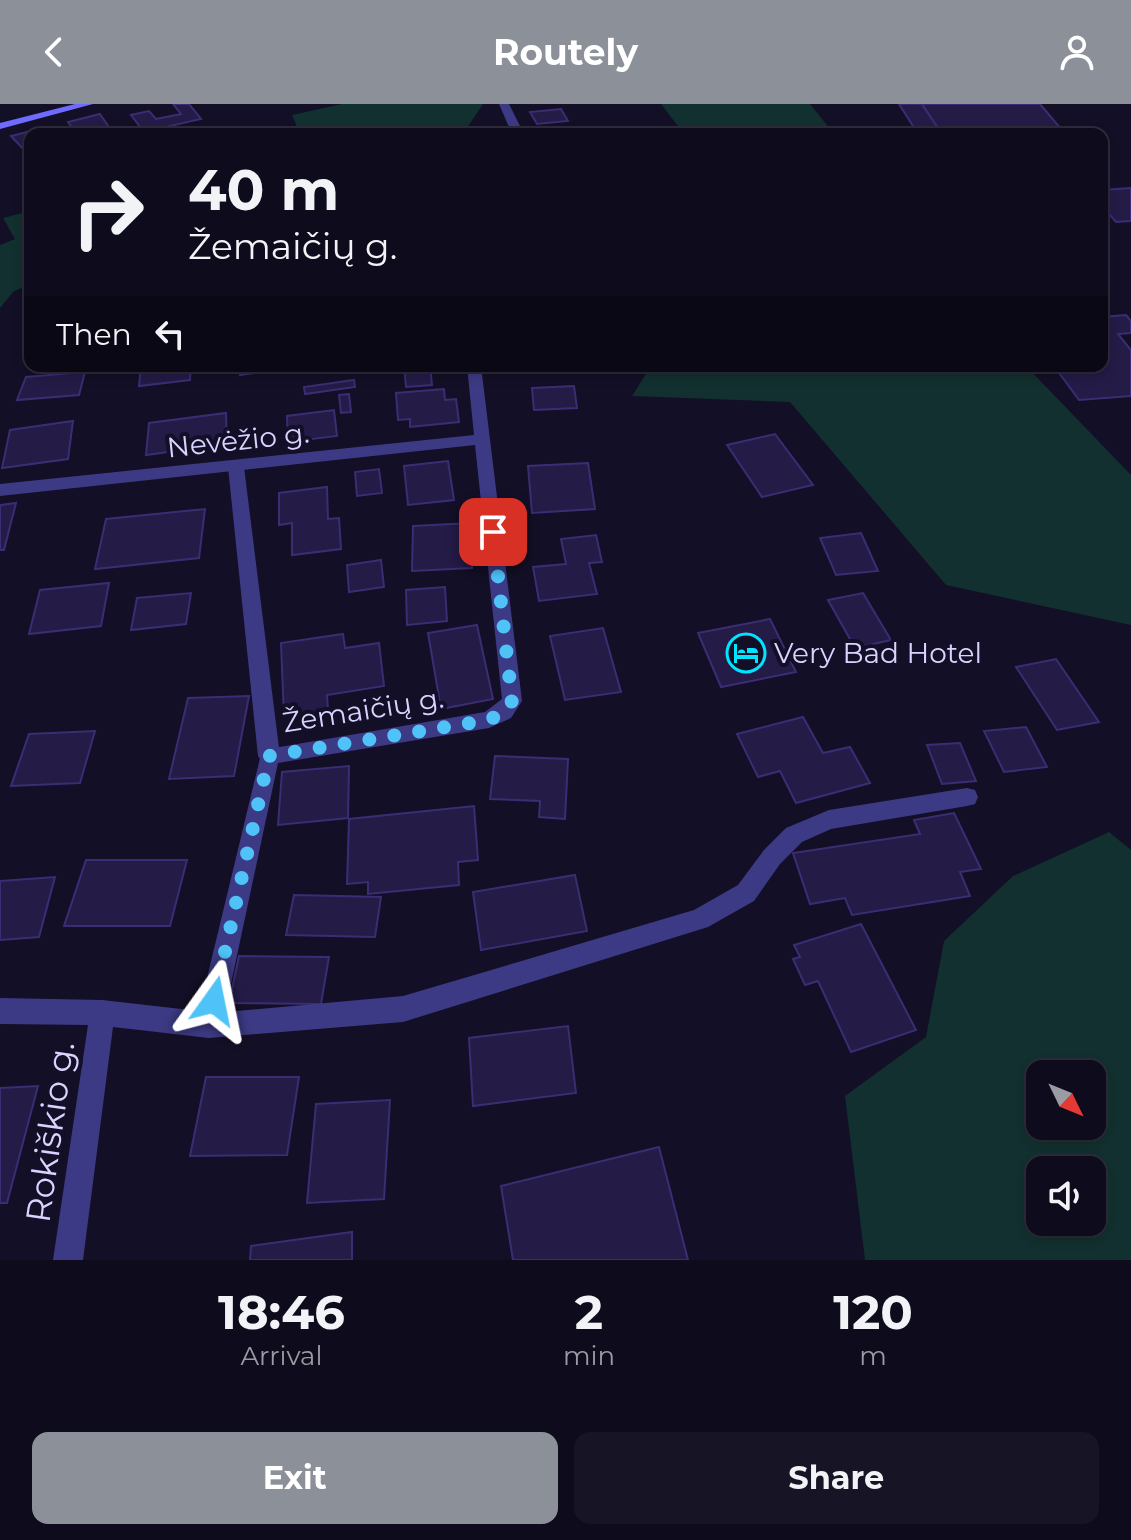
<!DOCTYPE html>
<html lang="en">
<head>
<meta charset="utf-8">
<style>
	body { margin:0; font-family:Montserrat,sans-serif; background:#171425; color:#f1f3f6; height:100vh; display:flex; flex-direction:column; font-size:30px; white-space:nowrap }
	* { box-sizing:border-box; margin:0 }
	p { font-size:26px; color:#9b9ba3 }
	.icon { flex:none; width:44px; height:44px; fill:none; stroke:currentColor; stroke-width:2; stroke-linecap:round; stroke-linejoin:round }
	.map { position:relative; height:1156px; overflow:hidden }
	.details { display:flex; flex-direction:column; background:#0e0b1c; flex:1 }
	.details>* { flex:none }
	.top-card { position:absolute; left:24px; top:24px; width:1084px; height:244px; border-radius:16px; box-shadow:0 4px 12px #0003,0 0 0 2px #2e2b3b; background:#0e0b1c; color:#f1f3f6; overflow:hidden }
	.needle { width:52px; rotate:133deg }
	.tools { position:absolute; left:1026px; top:956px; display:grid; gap:16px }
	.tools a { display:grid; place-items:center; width:80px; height:80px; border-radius:16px; background:#0e0b1c; box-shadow:0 4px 12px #0003,0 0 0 2px #2e2b3b; font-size:40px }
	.pin { position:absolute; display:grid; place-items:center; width:68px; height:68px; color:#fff; margin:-34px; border-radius:16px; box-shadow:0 4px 12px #0006 }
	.me { position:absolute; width:88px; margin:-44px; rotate:12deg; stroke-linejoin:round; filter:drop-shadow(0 0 6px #0008) }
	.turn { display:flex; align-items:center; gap:28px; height:168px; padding:0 32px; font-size:36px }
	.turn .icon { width:104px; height:104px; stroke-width:2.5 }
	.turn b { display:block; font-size:56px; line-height:68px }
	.then { display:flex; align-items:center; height:76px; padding:0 32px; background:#0003; gap:16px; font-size:30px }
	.eta { display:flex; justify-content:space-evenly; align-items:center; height:136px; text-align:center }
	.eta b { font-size:48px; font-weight:700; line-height:56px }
	.action { display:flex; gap:16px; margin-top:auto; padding:16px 32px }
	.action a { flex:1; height:92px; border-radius:16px; background:#8c9099; color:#fff; font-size:32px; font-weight:700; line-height:92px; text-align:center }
	.action a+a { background:#171425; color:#f1f3f6 }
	header { display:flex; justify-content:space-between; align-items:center; height:104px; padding:0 32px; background:#8c9099; color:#fff; font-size:36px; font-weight:700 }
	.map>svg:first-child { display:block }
</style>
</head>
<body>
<header><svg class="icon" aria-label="back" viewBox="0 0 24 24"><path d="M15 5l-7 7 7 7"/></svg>Routely<svg class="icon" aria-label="person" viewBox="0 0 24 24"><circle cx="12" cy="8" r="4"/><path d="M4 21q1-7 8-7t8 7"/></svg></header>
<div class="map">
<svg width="1131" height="1156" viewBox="0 0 1131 1156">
	<rect width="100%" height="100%" fill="#130f26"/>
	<g fill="#12302f" fill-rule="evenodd">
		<path d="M342,0h141l-18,27 -10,3h-155l-8,-19z"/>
		<path d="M661,0h149l24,30h-150z"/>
		<path d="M30,107v73l-17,8 -13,16v-63l15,-6 -12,-21z"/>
		<path d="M651,262h375l105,109v150l-185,-40 -156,-183 -158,-6z"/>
		<path d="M1109,728l22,18v410h-266l-20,-164 81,-59 18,-96 69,-65zM1040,970h52v52h-52zM1040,1066h52v52h-52z"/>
	</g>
	<g fill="#241b47" stroke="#3b2d73" stroke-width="2">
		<path d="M173,0h16l12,15 -57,13 -13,-17 18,-4 7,8 25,-5z"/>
		<path d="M899,0h23l20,30h-24z"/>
		<path d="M922,0h118l22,26 -120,4z"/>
		<path d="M561,5l7,12 -31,3 -7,-12z"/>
		<path d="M100,10l9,13 -32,7 -9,-12z"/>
		<path d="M46,23l7,7h-23v15l-6,1 -13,-14z"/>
		<path d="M1062,26l3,4h-123z"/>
		<path d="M1131,84v33l-15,1 -14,-16v-16z"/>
		<path d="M1126,211l5,6v12l-13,1 13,16v46l-52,4 -25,-34h48v-49z"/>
		<path d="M141,262h50l-1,14 -51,6z"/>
		<path d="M239,262h57v1l-56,8z"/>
		<path d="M404,262h26l2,19 -26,2z"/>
		<path d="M521,262h39l1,4 -39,3z"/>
		<path d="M85,268l-6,23 -62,5 9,-23z"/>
		<path d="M354,276l1,7 -50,7 -1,-7z"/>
		<path d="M574,282l3,22 -43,2 -2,-22z"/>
		<path d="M444,285l1,11 11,-1 3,23 -49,5v-8l-12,1 -2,-27z"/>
		<path d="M349,290l2,18 -10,1 -2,-18z"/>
		<path d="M334,306l3,26 -49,6 -1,-26z"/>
		<path d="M226,309l1,31 -81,11 3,-32z"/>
		<path d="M73,317l-5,38 -66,9 8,-38z"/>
		<path d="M775,330l38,51 -51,12 -35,-52z"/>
		<path d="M448,357l6,39 -46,5 -4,-39z"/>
		<path d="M588,359l7,46 -63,4 -4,-47z"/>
		<path d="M379,365l3,24 -25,3 -2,-24z"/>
		<path d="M327,383l1,32 11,-1 2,31 -49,6v-32l-13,2v-32z"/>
		<path d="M16,399l-12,47h-4v-45z"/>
		<path d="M205,405l-6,49 -104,11 11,-50z"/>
		<path d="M471,419l1,45 -60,3 1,-45z"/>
		<path d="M861,429l17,38 -42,4 -16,-37z"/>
		<path d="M596,431l6,27 -13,1 8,31 -58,7 -6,-34 33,-3 -5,-25z"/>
		<path d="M381,456l3,27 -35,5 -2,-27z"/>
		<path d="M109,479l-8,43 -72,8 11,-44z"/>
		<path d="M445,483l2,34 -40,4 -1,-35z"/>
		<path d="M191,489l-5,31 -55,6 6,-32z"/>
		<path d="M863,489l28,47 -36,8 -27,-48z"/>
		<path d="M770,515l26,53 -75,15 -23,-54z"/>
		<path d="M477,521l16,74 -52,10 -13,-76z"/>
		<path d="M603,524l18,64 -56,8 -15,-64z"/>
		<path d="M343,530l2,14 34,-5 5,43 -57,9 1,15 -44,7 -3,-74z"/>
		<path d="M1056,555l43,63 -42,8 -41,-63z"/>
		<path d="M249,592l-15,80 -65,3 19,-81z"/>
		<path d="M803,613l20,36 27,-6 20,36 -74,20 -16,-32 -22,6 -21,-43z"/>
		<path d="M1026,623l21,40 -43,5 -20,-41z"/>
		<path d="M95,627l-15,52 -69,3 18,-52z"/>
		<path d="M960,639l16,38 -34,3 -15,-39z"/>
		<path d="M495,652l73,3 -3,60 -26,-2 1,-16 -50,-2z"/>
		<path d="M349,662l-1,52 -70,7 4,-53z"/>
		<path d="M474,702l4,54 -20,2 1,23 -91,9v-12l-21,2 2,-65z"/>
		<path d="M954,709l27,56 -21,3 10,24 -118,19 -7,-17 -35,6 -17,-51 127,-19 -6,-14z"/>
		<path d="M86,756h101l-17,66h-106z"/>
		<path d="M575,771l12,56 -106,19 -8,-58z"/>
		<path d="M55,773l-16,60 -39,3v-59z"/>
		<path d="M294,791l87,2 -6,40 -89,-2z"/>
		<path d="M861,820l55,106 -65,22 -33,-71 -13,4 -12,-26 7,-2 -6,-12z"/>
		<path d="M239,852l90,1 -8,47 -92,-1z"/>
		<path d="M568,922l8,67 -103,13 -4,-68z"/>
		<path d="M206,973h93l-12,78 -97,1z"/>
		<path d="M38,982l-31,117h-7v-115z"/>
		<path d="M390,996l-6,99 -77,4 9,-99z"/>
		<path d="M659,1043l29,113h-175l-12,-74z"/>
		<path d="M352,1128v28h-102l1,-14z"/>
	</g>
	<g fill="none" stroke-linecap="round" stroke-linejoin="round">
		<path fill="#3d3a85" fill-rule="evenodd" d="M236,358l8,5 36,289 -4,6 -7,3 -7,-3 -4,-6 -30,-289z"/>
		<g fill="#3d3a85" fill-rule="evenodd">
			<path d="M499,0h10l15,30h-12z"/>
			<path d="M467,262h14l41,335 -11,17 -22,10 -211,35 -53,249 178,-16 291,-86 44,-25 26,-35 22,-22 43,-18 138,-22 8,2 3,7 -3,7 -8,2 -136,23 -29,13 -22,22 -26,37 -46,26 -305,95 -194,16 -96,-11 -30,233h-30l35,-235 -88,-1v-26l102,2 97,11 63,-261 223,-38 17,-13 -27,-254 -475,51v-12l474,-49z"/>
		</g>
		<path fill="#6f6bff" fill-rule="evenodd" d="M75,0h18l-93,25v-6z"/>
	</g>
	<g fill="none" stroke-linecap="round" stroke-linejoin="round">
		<path stroke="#4fc3f7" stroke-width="14" stroke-dasharray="0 25.2" d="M214,897l55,-245 220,-36 15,-8 8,-11 -19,-169"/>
	</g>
	<defs>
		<symbol id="hotel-ring" viewBox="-11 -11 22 22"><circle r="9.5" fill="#130f26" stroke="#00e5ff" stroke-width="1.5"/><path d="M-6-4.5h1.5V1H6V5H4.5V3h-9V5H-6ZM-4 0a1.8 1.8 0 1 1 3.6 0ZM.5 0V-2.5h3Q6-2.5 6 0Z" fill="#00e5ff"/></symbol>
	</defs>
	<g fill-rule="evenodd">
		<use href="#hotel-ring" x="724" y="527" width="44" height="44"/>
	</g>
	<g text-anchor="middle" stroke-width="8" stroke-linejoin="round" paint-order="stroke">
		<g font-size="28" fill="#d9d4ff" stroke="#130f26">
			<text transform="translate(238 336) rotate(-6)" y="10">Nevėžio g.</text>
			<text transform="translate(363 606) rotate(-9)" y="10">Žemaičių g.</text>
		</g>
		<g font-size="28" fill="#d9d4ff" stroke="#130f26" text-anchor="start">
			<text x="774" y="559">Very Bad Hotel</text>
		</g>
		<g font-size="34" fill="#d9d4ff" stroke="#130f26">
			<text transform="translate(50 1028) rotate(-82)" y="12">Rokiškio g.</text>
		</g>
	</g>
</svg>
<div class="tools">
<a><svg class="needle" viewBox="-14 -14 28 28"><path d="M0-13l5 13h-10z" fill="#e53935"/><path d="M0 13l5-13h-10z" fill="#9b9ba3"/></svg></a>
<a><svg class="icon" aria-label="sound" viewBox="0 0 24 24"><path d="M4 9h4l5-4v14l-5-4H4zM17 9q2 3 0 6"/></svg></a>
</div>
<div class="pin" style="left:493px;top:428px;background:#d93025"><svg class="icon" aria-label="arrive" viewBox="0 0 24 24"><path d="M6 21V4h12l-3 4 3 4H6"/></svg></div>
<svg class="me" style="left:214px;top:897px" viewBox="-20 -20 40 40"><path d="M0-17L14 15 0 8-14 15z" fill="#4fc3f7" stroke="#fff" stroke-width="4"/></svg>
<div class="top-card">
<div class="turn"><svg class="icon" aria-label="right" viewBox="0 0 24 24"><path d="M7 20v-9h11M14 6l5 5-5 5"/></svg><div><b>40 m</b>Žemaičių g.</div></div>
<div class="then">Then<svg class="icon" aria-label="left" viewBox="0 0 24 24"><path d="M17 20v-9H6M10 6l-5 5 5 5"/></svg></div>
</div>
</div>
<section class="details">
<div class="eta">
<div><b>18:46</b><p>Arrival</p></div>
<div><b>2</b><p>min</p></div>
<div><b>120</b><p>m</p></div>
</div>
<div class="action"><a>Exit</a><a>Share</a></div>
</section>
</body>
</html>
